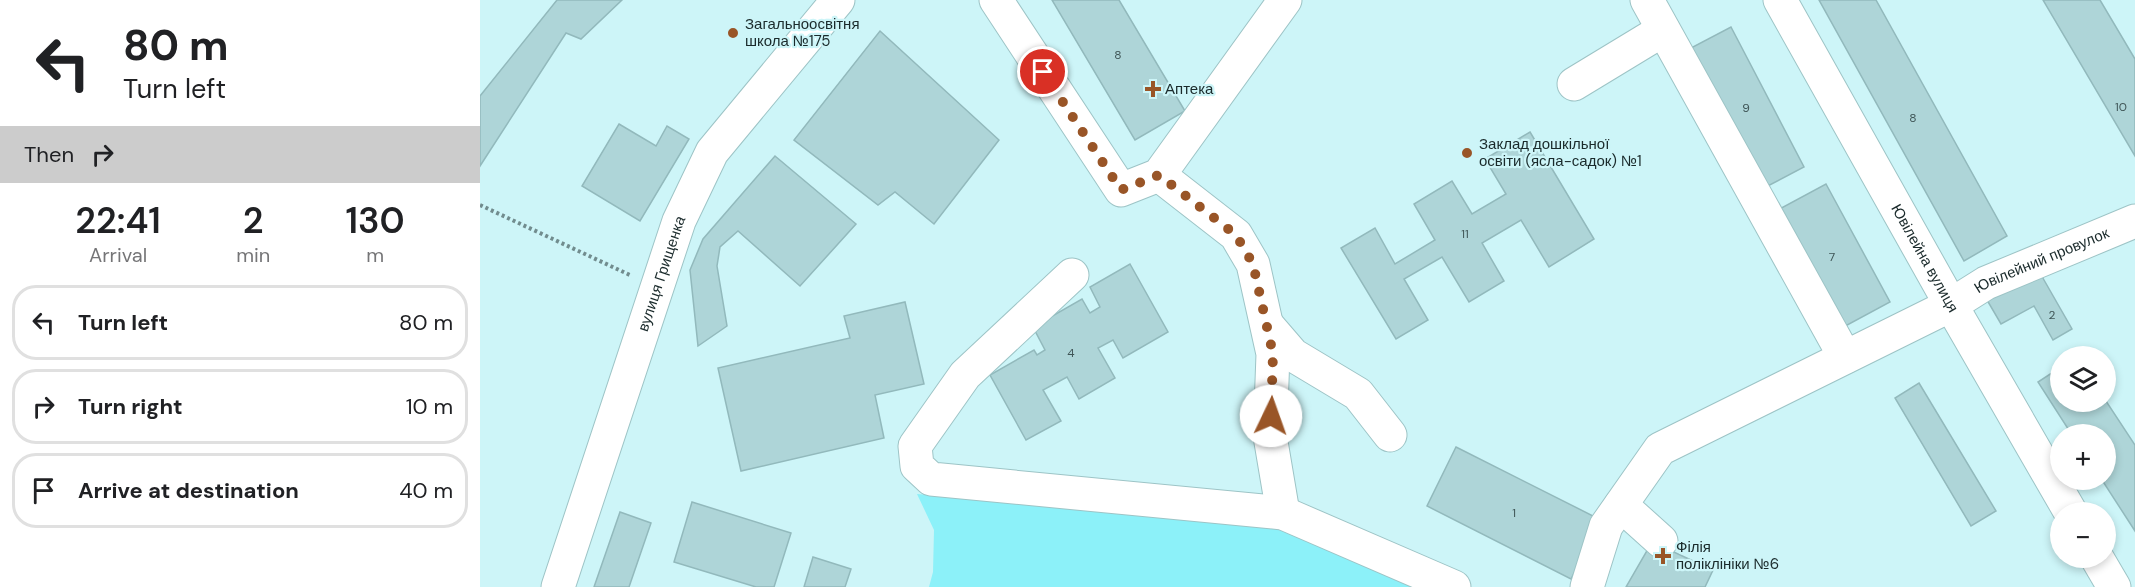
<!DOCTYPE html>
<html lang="en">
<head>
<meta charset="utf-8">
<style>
	body { margin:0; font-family:"DM Sans",sans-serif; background:#f6f6f6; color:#202124; height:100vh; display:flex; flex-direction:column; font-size:22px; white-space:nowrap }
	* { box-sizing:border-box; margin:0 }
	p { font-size:20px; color:#757577 }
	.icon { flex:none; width:33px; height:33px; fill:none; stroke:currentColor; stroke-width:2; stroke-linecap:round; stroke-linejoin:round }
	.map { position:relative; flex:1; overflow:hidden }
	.drawer { display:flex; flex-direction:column; background:#fff; width:480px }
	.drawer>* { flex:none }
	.hud { background:#fff; color:#202124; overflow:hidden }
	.buttons { position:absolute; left:1570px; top:346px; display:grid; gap:12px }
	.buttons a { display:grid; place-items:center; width:66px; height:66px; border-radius:50%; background:#fff; box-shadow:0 3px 9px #0003; font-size:30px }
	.pin { position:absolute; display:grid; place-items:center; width:51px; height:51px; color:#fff; margin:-26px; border:3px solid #fff; border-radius:50%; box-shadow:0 2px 6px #0007 }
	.me { position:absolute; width:66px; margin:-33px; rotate:3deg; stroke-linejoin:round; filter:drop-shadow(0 0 4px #0008) }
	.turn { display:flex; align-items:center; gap:21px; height:126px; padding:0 24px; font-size:27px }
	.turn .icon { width:78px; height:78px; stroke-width:2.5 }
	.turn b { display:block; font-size:42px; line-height:51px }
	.then { display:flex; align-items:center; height:57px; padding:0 24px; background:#0003; gap:12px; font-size:22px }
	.eta { display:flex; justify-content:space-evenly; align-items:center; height:102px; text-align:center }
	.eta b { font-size:36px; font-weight:600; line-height:42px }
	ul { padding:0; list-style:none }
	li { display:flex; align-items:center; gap:18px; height:75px; margin:0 12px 9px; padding:0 12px; border:3px solid #e0e0e0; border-radius:24px }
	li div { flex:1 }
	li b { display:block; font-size:22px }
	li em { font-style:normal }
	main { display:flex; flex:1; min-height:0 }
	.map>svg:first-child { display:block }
</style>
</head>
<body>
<main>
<section class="drawer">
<div class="hud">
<div class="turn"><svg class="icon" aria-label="left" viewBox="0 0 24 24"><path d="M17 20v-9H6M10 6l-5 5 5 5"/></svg><div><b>80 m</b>Turn left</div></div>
<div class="then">Then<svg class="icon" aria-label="right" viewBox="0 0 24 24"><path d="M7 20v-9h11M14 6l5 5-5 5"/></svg></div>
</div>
<div class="eta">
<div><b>22:41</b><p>Arrival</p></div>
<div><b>2</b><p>min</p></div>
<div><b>130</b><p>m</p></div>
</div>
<ul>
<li><svg class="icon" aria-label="left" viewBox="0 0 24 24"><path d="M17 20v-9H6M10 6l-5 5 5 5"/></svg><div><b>Turn left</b></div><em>80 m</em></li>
<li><svg class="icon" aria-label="right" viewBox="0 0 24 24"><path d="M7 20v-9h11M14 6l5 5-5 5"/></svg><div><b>Turn right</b></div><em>10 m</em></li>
<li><svg class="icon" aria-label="arrive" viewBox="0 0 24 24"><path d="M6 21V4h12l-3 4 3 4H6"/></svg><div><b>Arrive at destination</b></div><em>40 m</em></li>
</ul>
</section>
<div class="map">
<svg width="1655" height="587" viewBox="0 0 1655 587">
	<rect width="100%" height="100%" fill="#cdf5f8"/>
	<path fill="#8cf1f9" d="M437,494l354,30 140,63h-482l4,-15 1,-42z"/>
	<g fill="#aed5d8" stroke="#92b9bc" stroke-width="1.5">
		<path d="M77,0h65l-41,39 -15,-6 -86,133v-70z"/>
		<path d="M572,0h67l66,111 -50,29z"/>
		<path d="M1339,0h57l131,236 -43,25z"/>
		<path d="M1563,0h57l35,59v97z"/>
		<path d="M1251,27l73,140 -42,22 -73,-140z"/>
		<path d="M400,31l119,109 -65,84 -39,-32 -17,13 -84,-65z"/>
		<path d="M139,124l37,22 11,-20 22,13 -49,82 -58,-35z"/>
		<path d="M1050,132l64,107 -45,28 -28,-47 -39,23 22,38 -35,21 -27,-45 -38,22 24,41 -32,19 -55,-91 34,-20 20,36 40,-24 -21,-36 38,-23 20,33 34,-20 -21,-35z"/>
		<path d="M295,156l81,68 -56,62 -62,-55 -18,16 -3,19 10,60 -29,20 -8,-76 13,-31z"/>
		<path d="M1346,184l64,118 -52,28 -64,-118z"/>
		<path d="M650,264l38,68 -45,26 -10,-18 -15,8 17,30 -36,21 -12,-22 -24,13 18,31 -35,19 -36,-65 44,-25 3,5 8,-5 -12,-23 49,-28 8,14 10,-6 -10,-20z"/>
		<path d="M1560,273l32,56 -19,11 -19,-34 -33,18 -14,-24z"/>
		<path d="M425,302l19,82 -49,11 9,43 -143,33 -23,-103 132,-30 -6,-22z"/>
		<path d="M1581,367v35l45,-1 29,44v86l-33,-51h4v-45h-34l-34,-53z"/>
		<path d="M1439,383l77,128 -25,15 -76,-128z"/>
		<path d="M976,447l145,73 -30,59 -144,-73z"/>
		<path d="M212,502l99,31 -17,54h-18l-82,-25z"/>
		<path d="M140,512l31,11 -22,64h-35z"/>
		<path d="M1172,542l61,28 -8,17h-79z"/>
		<path d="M333,557l38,12 -6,18h-41z"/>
	</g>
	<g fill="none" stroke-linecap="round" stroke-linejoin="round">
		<defs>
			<g id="minor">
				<path d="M516,0l125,190 38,-15 126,-175"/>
				<path d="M1167,0l198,357"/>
				<path id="s1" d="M1300,0l171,305 120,208"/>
				<path d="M1094,84l89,-54"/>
				<path d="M679,175l77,60 17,29 20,90 -3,82 13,77"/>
				<path d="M592,275l-107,100 -50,71 2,20 14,13 352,34 171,74"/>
				<path d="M788,326l25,29 65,39 32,41"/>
				<path d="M1141,505l40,36"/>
				<path d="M1617,558l17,29"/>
				<path id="s2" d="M78,587l121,-366 33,-69 126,-152"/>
				<path id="s3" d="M1107,587l19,-61 54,-77 291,-144 35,-22 149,-62"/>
			</g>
		</defs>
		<use href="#minor" stroke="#9dc4c6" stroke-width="35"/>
		<path stroke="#718c8e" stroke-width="4" stroke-dasharray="3 3" stroke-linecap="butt" d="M0,205l152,71"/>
		<use href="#minor" stroke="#fff" stroke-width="33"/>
	</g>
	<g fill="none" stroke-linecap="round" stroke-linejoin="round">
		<path stroke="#995527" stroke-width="10" stroke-dasharray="0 18" d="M563,72l78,118 38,-15 77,60 17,29 20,90 -2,62"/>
	</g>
	<g fill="#995527" stroke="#cdf5f8" stroke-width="2">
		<circle cx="253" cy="33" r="6"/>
		<path d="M670 80h6v6h6v6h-6v6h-6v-6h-6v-6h6z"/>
		<circle cx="987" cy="153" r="6"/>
		<path d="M1180 547h6v6h6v6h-6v6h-6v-6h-6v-6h6z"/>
	</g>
	<g text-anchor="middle" stroke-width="4.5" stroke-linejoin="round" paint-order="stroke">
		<g font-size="12" fill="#3f5556">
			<text x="638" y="59">8</text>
			<text x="1641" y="111">10</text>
			<text x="1266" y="112">9</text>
			<text x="1433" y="122">8</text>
			<text x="985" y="238">11</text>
			<text x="1352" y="261">7</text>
			<text x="1572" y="319">2</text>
			<text x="591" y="357">4</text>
			<text x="1034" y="517">1</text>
		</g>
		<g font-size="15" fill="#1a2a2b" stroke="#cdf5f8" text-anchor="start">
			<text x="265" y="29">Загальноосвітня<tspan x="265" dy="17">школа №175</tspan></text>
			<text x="685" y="94">Аптека</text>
			<text x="999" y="149">Заклад дошкільної<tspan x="999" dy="17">освіти (ясла-садок) №1</tspan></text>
			<text x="1196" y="552">Філія<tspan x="1196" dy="17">поліклініки №6</tspan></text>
		</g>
		<g font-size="15" fill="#1a2a2b" stroke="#cdf5f8">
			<text dy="5" stroke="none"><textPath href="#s1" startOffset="296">Ювілейна вулиця</textPath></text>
			<text dy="5" stroke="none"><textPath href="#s3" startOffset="584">Ювілейний провулок</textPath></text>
			<text dy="5" stroke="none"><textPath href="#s2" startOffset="330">вулиця Грищенка</textPath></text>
		</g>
	</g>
</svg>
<div class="buttons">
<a><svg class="icon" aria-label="layers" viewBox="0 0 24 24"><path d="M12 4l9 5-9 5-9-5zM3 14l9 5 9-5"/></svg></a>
<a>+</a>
<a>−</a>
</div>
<div class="pin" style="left:563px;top:72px;background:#d93025"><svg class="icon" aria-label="arrive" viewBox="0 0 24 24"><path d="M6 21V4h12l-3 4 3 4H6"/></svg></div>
<svg class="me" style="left:791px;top:416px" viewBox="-20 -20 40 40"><circle r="19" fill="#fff"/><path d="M0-13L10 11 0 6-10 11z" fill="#995527"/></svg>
</div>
</main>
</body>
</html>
